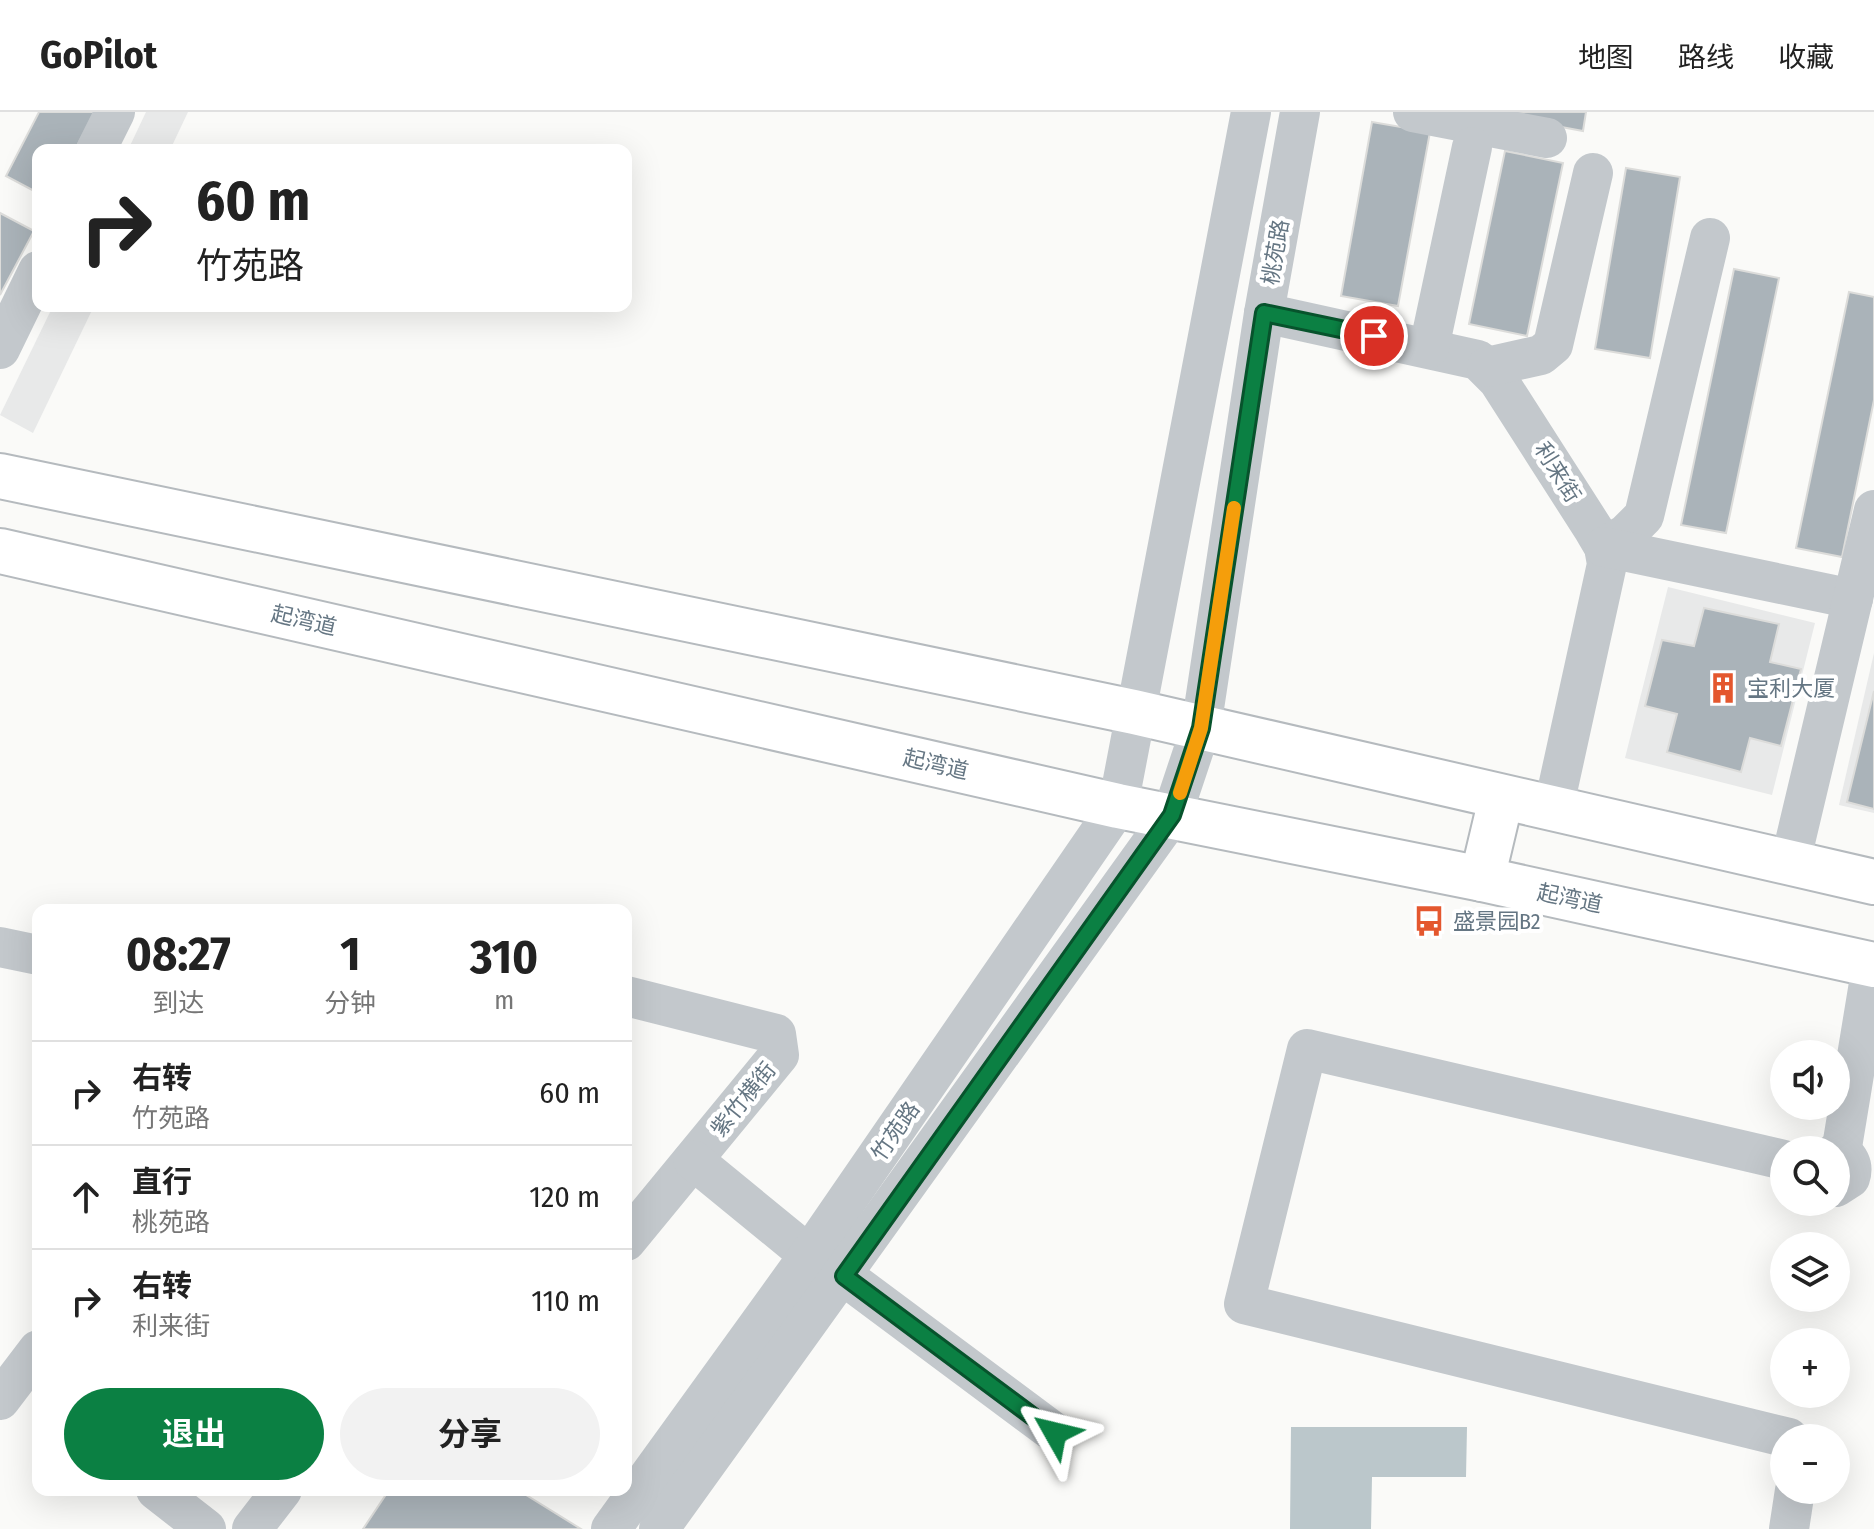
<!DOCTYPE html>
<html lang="zh">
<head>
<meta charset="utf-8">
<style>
	body { margin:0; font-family:"Fira Sans Condensed","Noto Sans SC",sans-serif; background:#f2f2f2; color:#222; height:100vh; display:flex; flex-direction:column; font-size:30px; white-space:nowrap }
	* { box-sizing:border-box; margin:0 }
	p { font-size:26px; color:#767676 }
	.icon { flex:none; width:44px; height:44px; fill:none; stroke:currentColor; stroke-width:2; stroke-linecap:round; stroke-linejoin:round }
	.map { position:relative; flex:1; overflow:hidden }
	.panel { position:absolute; left:32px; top:792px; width:600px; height:592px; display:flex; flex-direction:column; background:#fff; border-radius:16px; box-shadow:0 8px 32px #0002 }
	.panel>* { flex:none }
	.guide { position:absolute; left:32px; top:32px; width:600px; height:168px; border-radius:16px; box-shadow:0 8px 32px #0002; background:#fff; color:#222; overflow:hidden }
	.controls { position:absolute; left:1770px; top:928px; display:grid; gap:16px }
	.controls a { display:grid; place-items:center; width:80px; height:80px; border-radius:50%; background:#fff; box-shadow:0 8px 32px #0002; font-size:40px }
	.pin { position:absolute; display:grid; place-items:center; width:68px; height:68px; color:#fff; margin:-34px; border:4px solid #fff; border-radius:50%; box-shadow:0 2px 8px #0007 }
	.me { position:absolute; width:88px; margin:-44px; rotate:307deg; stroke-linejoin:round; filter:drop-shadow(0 0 6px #0008) }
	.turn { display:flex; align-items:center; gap:28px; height:168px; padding:0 32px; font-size:36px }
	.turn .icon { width:104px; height:104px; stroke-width:2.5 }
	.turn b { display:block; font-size:56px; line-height:68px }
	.eta { display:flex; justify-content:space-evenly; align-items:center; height:136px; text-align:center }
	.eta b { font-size:48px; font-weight:700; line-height:56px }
	.button { display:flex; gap:16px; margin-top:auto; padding:16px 32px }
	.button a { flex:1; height:92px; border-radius:48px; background:#0b8043; color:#fff; font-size:32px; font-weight:700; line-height:92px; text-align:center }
	.button a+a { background:#f2f2f2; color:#222 }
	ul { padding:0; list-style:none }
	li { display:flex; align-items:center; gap:24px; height:104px; padding:0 32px; border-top:2px solid #e0e0e0 }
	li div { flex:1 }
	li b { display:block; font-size:30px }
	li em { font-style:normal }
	header { display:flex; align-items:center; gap:48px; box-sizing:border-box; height:112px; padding:0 40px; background:#fff; border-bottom:2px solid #e0e0e0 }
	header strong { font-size:38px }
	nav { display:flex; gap:44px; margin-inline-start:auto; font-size:28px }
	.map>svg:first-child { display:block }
</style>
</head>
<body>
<header>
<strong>GoPilot</strong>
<nav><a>地图</a><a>路线</a><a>收藏</a></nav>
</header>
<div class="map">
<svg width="1874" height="1417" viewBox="0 0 1874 1417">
	<rect width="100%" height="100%" fill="#fafaf8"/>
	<g fill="#e8e9e9">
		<path d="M146,0h42l-18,38h-42z"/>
		<path d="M53,194h41l-61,127 -33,-18z"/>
		<path d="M1668,475l147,36 -43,172 -147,-37z"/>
		<path d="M1874,541v160l-35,-8z"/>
	</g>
	<path fill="#bbc7cb" d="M1291,1315h176l-1,50h-94l-1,52h-81z"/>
	<g fill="#aab3b9" stroke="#dcdcda" stroke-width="2">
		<path d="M39,0h56l-20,38h-37v43l-32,-17z"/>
		<path d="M1481,0h105l-3,19z"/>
		<path d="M1372,10l58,10 -32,174 -57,-10z"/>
		<path d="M1505,39l58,12 -36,173 -58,-12z"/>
		<path d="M1626,56l54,9 -30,181 -55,-9z"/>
		<path d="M0,101l34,18 -34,64z"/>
		<path d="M1734,157l45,9 -53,255 -45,-8z"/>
		<path d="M1849,180l25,5v103l-32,157 -46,-9z"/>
		<path d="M1704,496l75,16 -9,38 31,7 -20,77 -31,-8 -9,34 -74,-20 10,-38 -32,-8 17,-66 32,6z"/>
		<path d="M1874,579v118l-27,-7z"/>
		<path d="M389,1378h129l63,39h-218z"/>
	</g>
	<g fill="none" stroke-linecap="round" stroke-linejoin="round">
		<defs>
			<g id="major">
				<path d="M0,364l1134,236 740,170"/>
				<path d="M0,439l1118,255 364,73 392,86"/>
				<path d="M1482,767l19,-80"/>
			</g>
		</defs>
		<use href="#major" stroke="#b5babe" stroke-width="48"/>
		<g stroke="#c3c8cc" stroke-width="40">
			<path d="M1413,0l134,26"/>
			<path d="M96,38l19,-38"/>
			<path d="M1264,201l214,47 20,20 96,150 10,17 3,17 -54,246"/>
			<path d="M1429,236l43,-201"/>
			<path d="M0,237l38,-78"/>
			<path d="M1487,255l54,-12 12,-10 40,-172"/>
			<path d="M1604,435l22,-13 18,-18 66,-278"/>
			<path d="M1604,435l249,52"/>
			<path d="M1790,751l84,-353"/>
			<path d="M0,835l38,8"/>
			<path d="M626,884l150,38 3,21 -153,186"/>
			<path d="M1836,1040c14,3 18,14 14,26l-14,9"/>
			<path d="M1841,1041l31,-188"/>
			<path d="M693,1048l116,95 35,21 211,157"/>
			<path d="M1784,1048l-477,-111 -63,255 545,134"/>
			<path d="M0,1288l38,-50"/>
			<path d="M156,1378l50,39"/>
			<path d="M252,1417l30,-39"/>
			<path d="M611,1417l198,-274 309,-449 133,-694"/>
			<path d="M659,1417l513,-714 29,-87 63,-415 36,-201"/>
			<path d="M1789,1417l6,-39"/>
		</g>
		<use href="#major" stroke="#fff" stroke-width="44"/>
	</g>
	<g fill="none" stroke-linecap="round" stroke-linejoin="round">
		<defs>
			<path id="route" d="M1055,1321l-211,-157 328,-461 29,-87 63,-415 110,23"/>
		</defs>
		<use href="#route" stroke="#07532c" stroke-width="20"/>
		<use href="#route" stroke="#0b8043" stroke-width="14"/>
		<path stroke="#f59e0b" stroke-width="14" d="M1180,681l21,-65 33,-220"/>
	</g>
	<defs>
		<symbol id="building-bare" viewBox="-9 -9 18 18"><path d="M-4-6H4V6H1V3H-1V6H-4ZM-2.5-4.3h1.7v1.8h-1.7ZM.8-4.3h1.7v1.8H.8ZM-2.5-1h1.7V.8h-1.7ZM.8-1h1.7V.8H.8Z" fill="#e4572e" stroke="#fff" stroke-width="2.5" paint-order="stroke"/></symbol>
		<symbol id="bus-bare" viewBox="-9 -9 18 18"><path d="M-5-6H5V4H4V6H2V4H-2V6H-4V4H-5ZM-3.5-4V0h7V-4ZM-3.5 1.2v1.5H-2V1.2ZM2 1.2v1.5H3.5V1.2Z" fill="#e4572e" stroke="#fff" stroke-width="2.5" paint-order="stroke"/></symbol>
	</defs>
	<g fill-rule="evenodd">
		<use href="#building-bare" x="1701" y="554" width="44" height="44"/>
		<use href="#bus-bare" x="1407" y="787" width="44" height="44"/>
	</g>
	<g text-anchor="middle" stroke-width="8" stroke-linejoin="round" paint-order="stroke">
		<g font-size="22" fill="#657683" stroke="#fff">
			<text transform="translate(1275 140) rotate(-80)" y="8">桃苑路</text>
			<text transform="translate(1558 360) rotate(58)" y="8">利来街</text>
			<text transform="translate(304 508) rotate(13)" y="8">起湾道</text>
			<text transform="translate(936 652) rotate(13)" y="8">起湾道</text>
			<text transform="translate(1570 786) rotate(12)" y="8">起湾道</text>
			<text transform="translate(743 987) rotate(-51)" y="8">紫竹横街</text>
			<text transform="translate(895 1019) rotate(-55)" y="8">竹苑路</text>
		</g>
		<g font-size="22" fill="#657683" stroke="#fff" text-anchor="start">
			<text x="1747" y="584">宝利大厦</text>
			<text x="1453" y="817">盛景园B2</text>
		</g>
	</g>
</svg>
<div class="controls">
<a><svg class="icon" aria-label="sound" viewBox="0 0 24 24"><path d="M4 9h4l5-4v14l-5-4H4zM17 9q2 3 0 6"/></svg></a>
<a><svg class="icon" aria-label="search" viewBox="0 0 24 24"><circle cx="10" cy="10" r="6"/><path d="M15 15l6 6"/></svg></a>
<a><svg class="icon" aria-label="layers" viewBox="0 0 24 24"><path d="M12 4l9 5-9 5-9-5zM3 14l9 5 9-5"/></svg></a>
<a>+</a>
<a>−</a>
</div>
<div class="pin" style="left:1374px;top:224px;background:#d93025"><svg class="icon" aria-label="arrive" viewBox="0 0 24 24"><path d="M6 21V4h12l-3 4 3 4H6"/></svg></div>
<svg class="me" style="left:1055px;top:1321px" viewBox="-20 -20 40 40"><path d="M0-17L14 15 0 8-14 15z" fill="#0b8043" stroke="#fff" stroke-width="4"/></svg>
<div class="guide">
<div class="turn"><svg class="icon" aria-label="right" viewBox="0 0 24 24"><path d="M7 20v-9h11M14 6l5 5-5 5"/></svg><div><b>60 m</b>竹苑路</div></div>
</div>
<section class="panel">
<div class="eta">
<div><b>08:27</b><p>到达</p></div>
<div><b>1</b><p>分钟</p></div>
<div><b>310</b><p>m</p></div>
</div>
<ul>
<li><svg class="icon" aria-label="right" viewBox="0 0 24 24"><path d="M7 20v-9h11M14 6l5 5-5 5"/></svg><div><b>右转</b><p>竹苑路</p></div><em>60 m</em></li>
<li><svg class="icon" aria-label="ahead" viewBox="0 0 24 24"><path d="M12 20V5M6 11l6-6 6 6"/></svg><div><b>直行</b><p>桃苑路</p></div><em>120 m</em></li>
<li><svg class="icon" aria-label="right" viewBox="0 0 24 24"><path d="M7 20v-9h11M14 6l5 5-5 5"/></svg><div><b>右转</b><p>利来街</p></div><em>110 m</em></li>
</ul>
<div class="button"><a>退出</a><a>分享</a></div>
</section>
</div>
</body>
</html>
